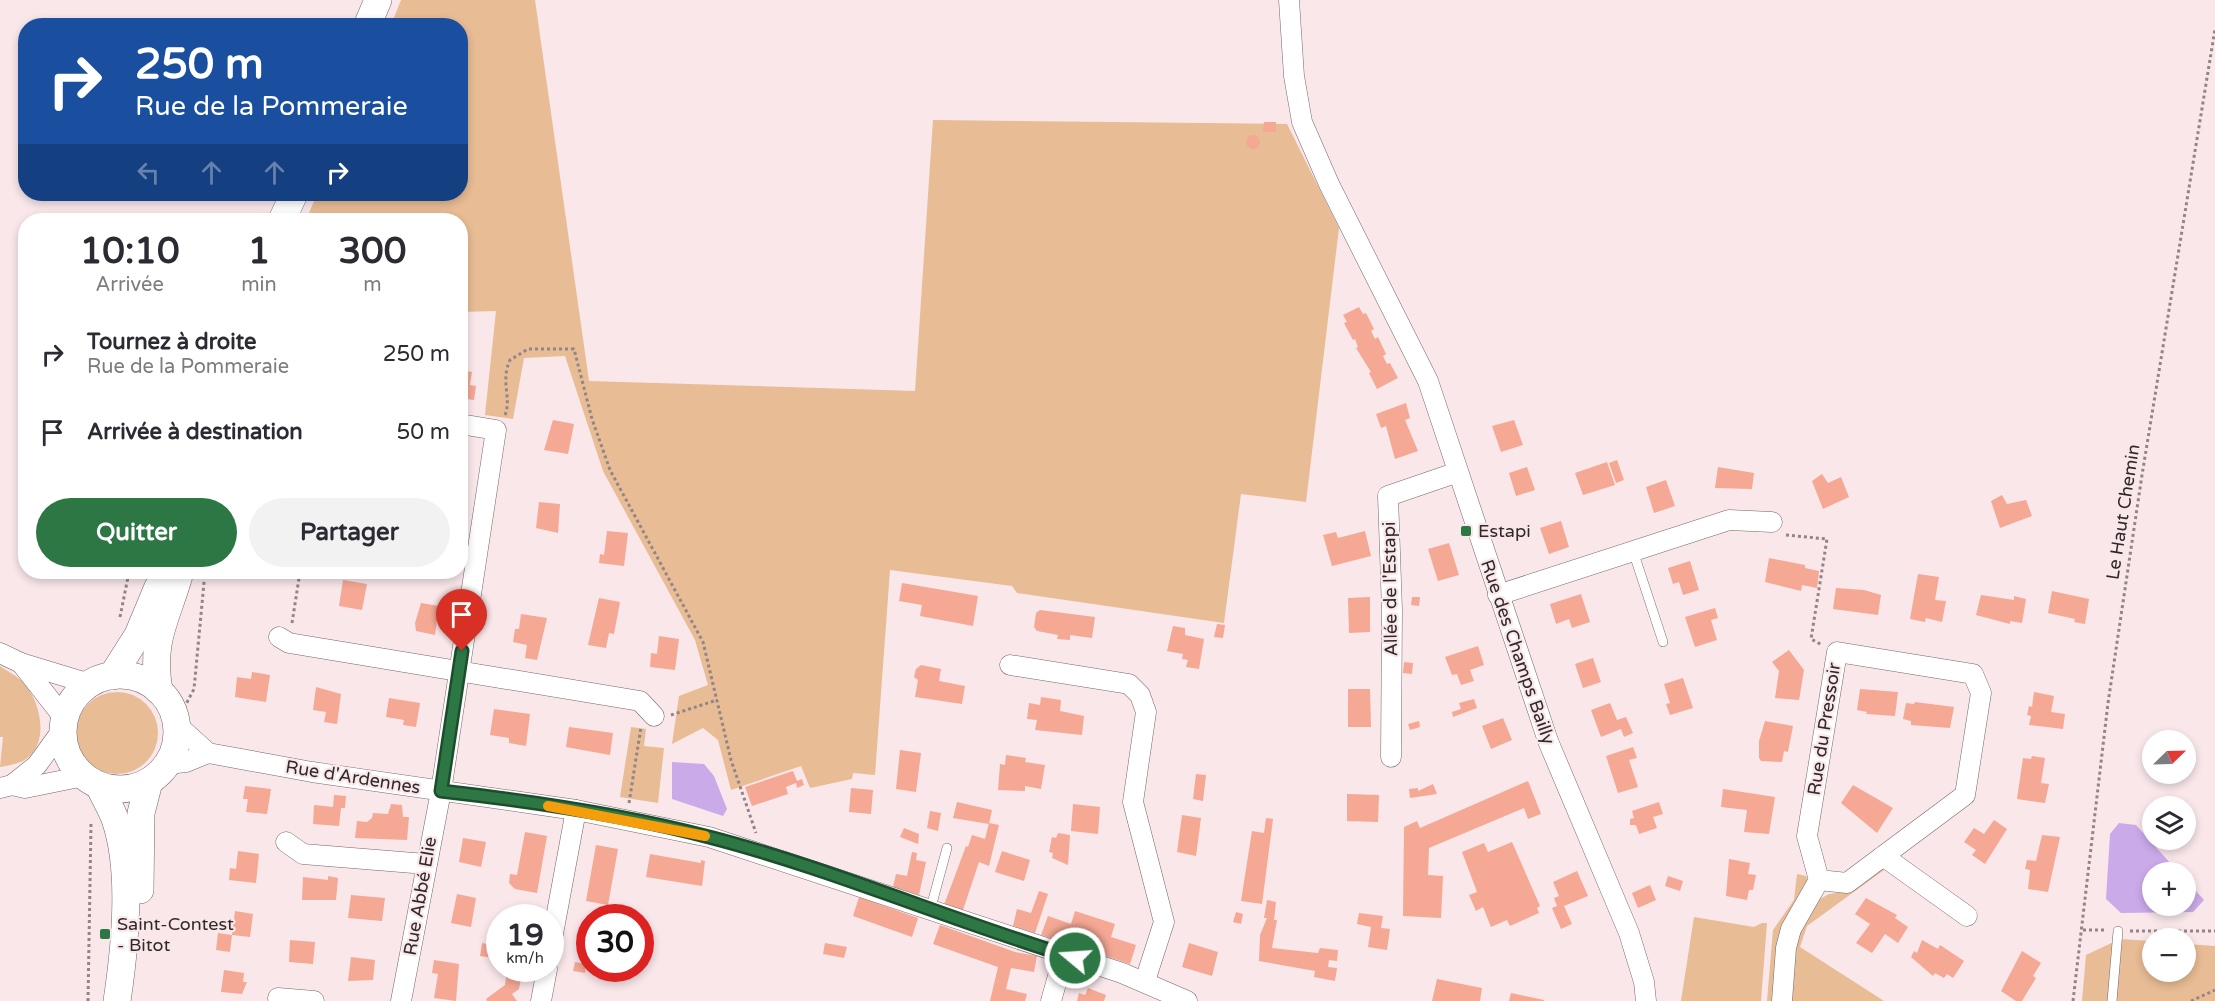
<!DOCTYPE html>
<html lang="fr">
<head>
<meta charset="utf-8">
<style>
	body { margin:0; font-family:"Varela Round",sans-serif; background:#f2f2f3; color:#2b2b33; height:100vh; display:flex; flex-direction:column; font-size:22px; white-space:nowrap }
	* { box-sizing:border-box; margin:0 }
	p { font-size:20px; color:#7c7c81 }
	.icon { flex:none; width:33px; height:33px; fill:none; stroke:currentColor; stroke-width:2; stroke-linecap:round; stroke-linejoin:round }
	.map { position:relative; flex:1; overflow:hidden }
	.panel { position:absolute; left:18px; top:213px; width:450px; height:366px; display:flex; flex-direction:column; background:#fff; border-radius:24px; box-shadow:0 3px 9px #0003 }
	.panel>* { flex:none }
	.top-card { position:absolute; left:18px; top:18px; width:450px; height:183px; border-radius:24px; box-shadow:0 3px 9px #0003; background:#1a4fa0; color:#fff; overflow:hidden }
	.needle { width:39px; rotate:67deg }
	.tools { position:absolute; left:2142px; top:730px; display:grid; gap:12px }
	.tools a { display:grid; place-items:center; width:54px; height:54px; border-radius:50%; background:#fff; box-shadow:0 3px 9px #0003; font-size:30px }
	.speed { position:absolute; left:486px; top:904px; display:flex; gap:12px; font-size:30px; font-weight:700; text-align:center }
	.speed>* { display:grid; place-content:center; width:78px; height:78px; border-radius:50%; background:#fff; box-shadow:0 3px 9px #0003; line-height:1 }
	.speed small { font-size:15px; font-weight:400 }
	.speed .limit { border:9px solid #d22; background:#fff; color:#111 }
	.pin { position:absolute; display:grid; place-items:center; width:51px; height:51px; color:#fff; margin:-62px -26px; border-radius:50% 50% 50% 0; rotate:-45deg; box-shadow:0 0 6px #0007 }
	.pin .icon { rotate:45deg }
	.me { position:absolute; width:66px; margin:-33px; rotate:288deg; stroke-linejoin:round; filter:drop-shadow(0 0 4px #0008) }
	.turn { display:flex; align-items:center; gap:21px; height:126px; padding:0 18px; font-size:27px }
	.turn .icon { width:78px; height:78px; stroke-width:2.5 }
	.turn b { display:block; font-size:42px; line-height:51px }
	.lanes { display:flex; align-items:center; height:57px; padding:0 18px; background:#0003; justify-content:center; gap:30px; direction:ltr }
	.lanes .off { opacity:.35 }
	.eta { display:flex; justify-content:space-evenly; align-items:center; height:102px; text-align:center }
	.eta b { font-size:36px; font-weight:700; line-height:42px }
	.cta { display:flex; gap:12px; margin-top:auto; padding:12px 18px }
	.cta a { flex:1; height:69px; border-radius:36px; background:#2d7745; color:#fff; font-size:24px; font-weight:700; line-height:69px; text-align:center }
	.cta a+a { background:#f2f2f3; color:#2b2b33 }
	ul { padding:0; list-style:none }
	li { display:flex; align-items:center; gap:18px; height:78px; padding:0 18px }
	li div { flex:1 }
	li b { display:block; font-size:22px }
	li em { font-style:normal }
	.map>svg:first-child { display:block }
</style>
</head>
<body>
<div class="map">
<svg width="2215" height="1001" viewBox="0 0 2215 1001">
	<rect width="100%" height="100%" fill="#f9e7ea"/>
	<g fill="#e8bc94">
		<path d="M401,0h134l54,381 326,10 18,-271 354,4 52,104 -33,274 -65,-8 -17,129 -207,-30 -5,-7 -122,-16 -15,205 -22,-2 -1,6 -42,9 -9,-22 -70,24 -13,-50 -15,-12 -31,16 7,-48 29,-11 -13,-45 -92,-169 -38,-115 -41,2 -11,61 -28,-4 11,-104 -35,1 -1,-92h-154l11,-26h143v-168l-69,-1z"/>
		<path d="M0,666c7,5 17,10 23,16 18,19 28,64 0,79 -7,3 -16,5 -23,6l3,-30h-3z"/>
		<circle cx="117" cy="733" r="41"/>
		<path d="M631,727l15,2 -2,17 20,2 -6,55 -38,-6z"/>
		<path d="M1881,868l3,2 -77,56 -7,21 84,54h-93l6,-65 23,-37 9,-5 22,-3z"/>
		<path d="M1797,874l9,2 2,6 -27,46 -8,73h-6l6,-71 21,-30z"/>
		<path d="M1694,917l60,10 8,-4h5l-6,78h-80z"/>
		<path d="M2120,939l32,2v31h34v-28l29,2v55h-133l4,-46z"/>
	</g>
	<g fill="#cbaaea">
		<path d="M672,762l32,2 10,12 13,33 -4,7 -51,-17z"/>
		<path d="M2119,823l17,2 43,48h-27v33h34v-26l18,20 -11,12 -72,1 -15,-14 4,-65z"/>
	</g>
	<g fill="#f5a894">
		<path d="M1264,122h12v10h-13z"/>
		<circle cx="1253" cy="142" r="7"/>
		<path d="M1359,307l4,7 3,-1 8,16 -3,2 4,8 3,-2 8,17 -3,2 4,8 3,-1 8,15 -21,11 -8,-16 2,-1 -15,-24 2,-1 -3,-8 -2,1 -9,-17 3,-1 -4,-7z"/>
		<path d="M460,370l12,2 -2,13 6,1 -2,14 -14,-2z"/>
		<path d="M1406,403l4,15 -5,2 13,31 -23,8 -9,-33 -5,2 -5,-14z"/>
		<path d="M553,420l21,4 -6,30 -24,-4z"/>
		<path d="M1514,420l9,25 -22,7 -9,-26z"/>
		<path d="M1617,460l7,20 -8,3 -7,-20z"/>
		<path d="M1607,462l8,23 -32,10 -8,-22z"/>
		<path d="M1527,467l8,23 -19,6 -7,-23z"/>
		<path d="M1718,467l36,6 -2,16 -37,-1z"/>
		<path d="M1822,474l6,9 13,-6 8,20 -26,12 -11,-28z"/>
		<path d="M1666,480l9,26 -21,7 -8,-26z"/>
		<path d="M2002,495l5,9 19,-4 6,16 -32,12 -9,-27z"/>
		<path d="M539,502l21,2 -2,29 -22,-5z"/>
		<path d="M1561,521l8,26 -20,7 -9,-26z"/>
		<path d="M607,531l21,2 -4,33 -25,-3 1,-9 4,1z"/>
		<path d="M1365,531l6,25 -39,10 -9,-31 13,-3 2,6z"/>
		<path d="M1449,543l10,32 -21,6 -10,-32z"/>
		<path d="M1769,558l36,7v3l14,3 -2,17 -15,-3 -1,6 -36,-9z"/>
		<path d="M1690,561l9,29 -16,5 -4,-13 -6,2 -5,-16z"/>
		<path d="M1918,574l21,3 -4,23 11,1 -4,21 -16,-4 -1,4 -15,-3z"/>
		<path d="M343,580l24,4 -5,26 -23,-4z"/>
		<path d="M902,583l76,13 -5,30 -53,-10 2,-11 -23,-4z"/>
		<path d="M1836,588l28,2 17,5 -3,20 -45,-6z"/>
		<path d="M2052,591l37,8 -4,25 -11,-2 1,-3 -27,-6z"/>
		<path d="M1581,594l9,28 -18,6 -3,-9 -13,5 -6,-20z"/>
		<path d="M1981,595l33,5v-4l12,3 -4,24 -12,-2v3l-34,-9z"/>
		<path d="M1370,597v35l-21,1 -1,-35z"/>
		<path d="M1412,597h8l-1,9 -8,-1z"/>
		<path d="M599,598l21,4 -6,32 -5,-1 -3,15 -18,-3z"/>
		<path d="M421,603l18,3 -4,29 -19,-4 -1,-8z"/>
		<path d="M1715,608l3,10 -7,2 6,20 -22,7 -10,-30z"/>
		<path d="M1040,610l55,7 -3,21 -22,-3v5l-13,-1 1,-4 -21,-4 -3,-4 2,-14z"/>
		<path d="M521,614l26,4 -10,42 -12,-2 2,-13 -14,-3 2,-13h4z"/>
		<path d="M1217,624l8,1 -2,13 -9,-1z"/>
		<path d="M1173,626l12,2v7l19,4 -5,30 -13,-2 2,-7 -6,-1 1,-5 -16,-3z"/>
		<path d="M659,636l20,3 -4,31 -25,-3 1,-14 6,1z"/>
		<path d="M1478,646l6,19 -14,5 4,11 -13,4 -4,-11 -5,1 -7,-18z"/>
		<path d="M1789,650l15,20 -5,30 -24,-2 4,-27 -7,-9z"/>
		<path d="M1593,658l8,24 -18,6 -8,-24z"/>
		<path d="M1404,662l9,1 -1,11 -9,-1z"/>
		<path d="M921,665l20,4 -2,12 26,5 -3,18 -47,-7 3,-17 -4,-3 2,-8z"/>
		<path d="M252,672l18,3 -4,27 -31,-5 2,-20 14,2z"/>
		<path d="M1683,678l10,30 -23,7 -4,-11 4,-1 -6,-19z"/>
		<path d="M316,687l25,7 -4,30 -13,-2 2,-10 -13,-2z"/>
		<path d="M1348,689h22l1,38h-23z"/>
		<path d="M1860,689l38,3 -3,24 -29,-2 1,-2 -10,-2z"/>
		<path d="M2034,692l20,4 -3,16 14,2 -2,15 -34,-4 2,-9 -4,-1 2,-9 3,1z"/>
		<path d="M1041,697l20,3 -1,11 24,5 -2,19 -47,-5 2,-10 -10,-1 2,-16 11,2z"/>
		<path d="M389,698l31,5 -4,24 -13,-2 1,-5 -18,-3z"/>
		<path d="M1474,699l3,9 -24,9 -1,-5 9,-3 -2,-6z"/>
		<path d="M1915,702l39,5 -4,21 -39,-3v-4l-8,-2 3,-16 8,1z"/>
		<path d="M1610,703l7,17 9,-3 7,16 -9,4 -3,-8 -20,8 -10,-27z"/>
		<path d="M494,709l36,5 -4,32 -17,-3v-5l-19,-3z"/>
		<path d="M1503,718l9,22 -21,9 -9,-23z"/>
		<path d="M1419,721l1,6 -10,3 -2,-6z"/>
		<path d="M1765,721l28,5 -5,26 -4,-1 -2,11 -21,-1 -2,-3v-17z"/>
		<path d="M569,727l44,6 -3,22 -44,-8z"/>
		<path d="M1633,747l4,11 -8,2 9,27 -20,6 -12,-37z"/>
		<path d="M900,750l21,3 -5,39 -20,-3z"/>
		<path d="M1006,755l20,3 -1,4 20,3 -4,24 -16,-3v5l-27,-1 2,-26 5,1z"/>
		<path d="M2032,756l13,2 -4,25 8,1 -4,19 -28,-4 6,-41 8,1z"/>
		<path d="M793,771l4,10 5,-2 2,6 -7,3 -1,-5 -10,4 2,7 -36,12 -7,-19z"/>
		<path d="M1196,774l10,1 -3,26 -10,-2z"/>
		<path d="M1528,781l13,33 -13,5 -4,-11 -95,40 -1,27 15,1 -2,42 -38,-2 1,-89 13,-6 3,7z"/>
		<path d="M1433,784l4,10 -27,4 -1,-9 9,-1v3z"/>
		<path d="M1853,785l40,23 -16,25 -36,-30z"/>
		<path d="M245,786l26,3 -4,25 -21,-2 2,-13h-5z"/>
		<path d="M851,788l22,2 -2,24 -22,-2z"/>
		<path d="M1723,789l52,8 -6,37 -25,-2 3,-22 -26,-3z"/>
		<path d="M1347,794l32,1 -1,27 -31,-1z"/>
		<path d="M334,795l12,1 -1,12h-4l-2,18 -26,-2 1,-19 19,2z"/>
		<path d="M957,802l35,8 -3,14 -36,-6z"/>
		<path d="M1659,802l4,12 -10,3 4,11 -18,6 -3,-9h-6v-6l4,-1 -2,-7z"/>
		<path d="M391,804l11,1 1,12h6l-2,23 -52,-2 2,-17 10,1 5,-4 1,-5 15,1z"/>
		<path d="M1073,804l27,3 -2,27 -27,-3z"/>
		<path d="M930,811l11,2 -3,18 -11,-3z"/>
		<path d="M1182,815l19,3 -5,38 -19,-4z"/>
		<path d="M1266,818l7,1 -11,85 -21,-3 11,-70 12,2z"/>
		<path d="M1994,820l13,9 -22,35 -13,-9 4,-5 -12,-8 10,-14 10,6z"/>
		<path d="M989,823l10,2 -10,41 -10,-4 -16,48 -19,-5 22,-59 2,1 4,-12 13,4z"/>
		<path d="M904,828l15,6 -1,10 -18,-7z"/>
		<path d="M525,832l22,4 -10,57 -22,-4 -6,-6 1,-9 7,1z"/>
		<path d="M1058,833l12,2 -2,30 -16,-7 1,-5 -4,-1 3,-15 4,1z"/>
		<path d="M2042,835l18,2 -12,55 -20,-3 2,-19 -5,-1 2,-9 9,1z"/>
		<path d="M463,838l23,4 -5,25 -22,-5z"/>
		<path d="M1512,842l28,64 -3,2 2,5 -29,13 -3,-6 -16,7 -8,-20 -7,4 -7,-16 8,-3 -15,-40 22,-9 4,9z"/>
		<path d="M596,845l22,4 -10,56 -22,-4z"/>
		<path d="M238,851l21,3 -3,29 -27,-3 1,-12 6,1z"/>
		<path d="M1002,851l28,9 -6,21 -29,-9z"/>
		<path d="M912,852l5,1 -1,7 10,2 -7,33 -26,-8 3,-13 11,2z"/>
		<path d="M650,854l51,9v-3l4,1 -3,25 -56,-9z"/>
		<path d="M1729,859l21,4 -2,11 8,1 -3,15h-4l-2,10 -21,-4z"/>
		<path d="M1577,871l11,25 -24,10 8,18 -11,5 -9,-21 5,-2 -3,-8 5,-2 -6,-14z"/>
		<path d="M328,876l10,2 -2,22h-34l1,-23 25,3z"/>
		<path d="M1668,876l15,5 -3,10 -15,-5z"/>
		<path d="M1650,885l6,15 -18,8 -6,-15z"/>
		<path d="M1039,891l9,3 -13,39 -22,-7 4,-17 14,4z"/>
		<path d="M457,894l19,4 -5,29 -20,-4z"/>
		<path d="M351,895l34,3 -3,23 -34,-3z"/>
		<path d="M859,897l59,21 -6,19 -59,-21z"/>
		<path d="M1866,898l31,17 -2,3 13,9 -10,16 -13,-9 -13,19 -16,-10 14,-19 -15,-10z"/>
		<path d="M1267,900l9,2 -2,18h3l-5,28 46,5 2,-5 18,2 -1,11 -8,-1 -1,7 9,1 -2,13 -21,-4 1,-6 -56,-10 1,-26 7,-17h-3z"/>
		<path d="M518,909l11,3 -1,6h-12z"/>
		<path d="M235,911l18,3 -3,23 -18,-2z"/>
		<path d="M1075,911l40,13 -4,13 25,8 -6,19 -89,-29 7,-19 23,8z"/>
		<path d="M1236,912l7,2 -2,10 -8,-2z"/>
		<path d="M1359,913l24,3 -2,12 9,1 -3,21 -19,-3 3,-20 -14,-3z"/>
		<path d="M940,925l75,27 22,4 -3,16 -23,-4 -5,21 21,5 -2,7h-35l8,-34 -65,-23z"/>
		<path d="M218,933l14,2 -2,17 -14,-2z"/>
		<path d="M590,937v26l-13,-15z"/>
		<path d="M290,940l25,2 -2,22 -24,-2z"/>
		<path d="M1922,940l16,9 2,-4 24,16 -11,17 -6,-4 -3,4 -9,-5 -2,3 -22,-19 3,-6 3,2z"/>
		<path d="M482,943l10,2 1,13 -13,-2z"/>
		<path d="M825,943l22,4 -3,11 -21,-4z"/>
		<path d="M1189,943l29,9 -6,24 -30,-9z"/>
		<path d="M2022,951l19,12 -8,13 3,2 -14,23h-6l-15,-10z"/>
		<path d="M351,957l24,3 -2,20 -25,1z"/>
		<path d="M434,960l25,4 -3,37 -22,-3 4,-24 -6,-1z"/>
		<path d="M575,962l11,2 -1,9 -12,-2z"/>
		<path d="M614,969l7,2 -2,10 -15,-5z"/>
		<path d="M224,970l20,3 -1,9h4l-5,12 -21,-2z"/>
		<path d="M507,970l15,3 -3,16 -7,5 5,7h-30l-1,-2 19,-14z"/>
		<path d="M1437,979l45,9 -2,13h-48z"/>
		<path d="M1088,988l18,7 -2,6h-27l2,-8 6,2z"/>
		<path d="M1511,993l33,7v1h-35z"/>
	</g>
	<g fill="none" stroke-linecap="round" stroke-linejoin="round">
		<defs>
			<g id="lane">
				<path d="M1633,551l30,91"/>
				<path d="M930,911l17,-63"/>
				<path d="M2112,1001l6,-70"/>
			</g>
			<g id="street">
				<path d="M1289,0l5,76 8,46 27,62 99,197 120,360 81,192 15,49 2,19"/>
				<path d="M1498,595l231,-75 43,2"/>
				<path d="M279,637l10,6 351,58 14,15"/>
				<path d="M0,653l21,10 69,21"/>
				<path d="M21,663l44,56"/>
				<path d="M1010,665l119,19 11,11 6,17 -13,90 31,120 -19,59"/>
				<path d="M176,724l32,29 104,19 264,38 133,27 413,136 65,28"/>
				<path d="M1391,757l1,-147 -4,-114 70,-24"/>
				<path d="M167,764l19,-2 22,-9"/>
				<path d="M12,785l25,-20 26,-36"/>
				<path d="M0,788l12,-3 13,3 59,-12"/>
				<path d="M286,842l17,12 123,10"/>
				<path d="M1883,856l84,60"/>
				<path d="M550,950l26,-140"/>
				<path d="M278,998l36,3"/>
				<path d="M401,1001l40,-210 55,-361 -36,-6"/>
				<path d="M541,1001l6,-32"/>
				<path d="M1051,1001l13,-46"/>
				<path d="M1782,1001l4,-53 5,-19 28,-49 -12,-44 30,-184 136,22 8,19 -16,102 -118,88 -28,-3"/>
			</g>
			<g id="secondary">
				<path d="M367,26l11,-26"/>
				<path d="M282,220l12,-26"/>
				<circle cx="120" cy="732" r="57"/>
				<path d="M112,676l26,-41 20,-48"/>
				<path d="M159,691c-9,-52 8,-72 21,-119"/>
				<path d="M99,785c5,12 12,23 16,34 18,52 10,129 2,182"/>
				<path d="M140,890l1,-77 8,-31"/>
			</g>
		</defs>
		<use href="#lane" stroke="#766669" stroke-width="10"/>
		<use href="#street" stroke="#766669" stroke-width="21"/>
		<use href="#secondary" stroke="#766669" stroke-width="28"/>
		<g stroke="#928587" stroke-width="3" stroke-dasharray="3 3" stroke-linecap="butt">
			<path d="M505,415c7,-17 -5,-33 5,-55l18,-11h46l18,70 18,51 93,172 28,118 25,73"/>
			<path d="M1786,535l41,4 -16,100 11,6"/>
			<path d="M120,617l9,-45"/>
			<path d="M292,623l8,-51"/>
			<path d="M184,708l10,-19 11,-117"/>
			<path d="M671,715l46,-15"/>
			<path d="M629,803l12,-76"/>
			<path d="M2083,930h22"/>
			<path d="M2130,931h85"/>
			<path d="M88,1001l3,-177"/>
			<path d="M2073,1001l35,-298 34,-228 73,-446"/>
			<path d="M2191,1001l24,-11"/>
		</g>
		<use href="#lane" stroke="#fff" stroke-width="9"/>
		<use href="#street" stroke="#fff" stroke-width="20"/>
		<use href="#secondary" stroke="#fff" stroke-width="27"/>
	</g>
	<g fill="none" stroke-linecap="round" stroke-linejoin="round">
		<defs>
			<path id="route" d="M462,651l-21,140c89,10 181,23 268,46 124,32 243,84 366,121"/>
		</defs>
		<use href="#route" stroke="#1d4d2d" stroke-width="15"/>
		<use href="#route" stroke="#2d7745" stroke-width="10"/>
		<path stroke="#f59e0b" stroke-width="10" d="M548,806l157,30"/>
	</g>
	<g fill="#2d7745" stroke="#f9e7ea" stroke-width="2">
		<rect x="1460" y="525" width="12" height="12" rx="3"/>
		<rect x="99" y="928" width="12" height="12" rx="3"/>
	</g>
	<g text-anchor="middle" stroke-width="4.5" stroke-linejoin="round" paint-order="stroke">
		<g font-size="18" fill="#30292a" stroke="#f9e7ea">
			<text transform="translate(2123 512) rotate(-81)" y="6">Le Haut Chemin</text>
			<text transform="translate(1390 589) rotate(-91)" y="6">Allée de l'Estapi</text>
			<text transform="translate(1518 652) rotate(71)" y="6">Rue des Champs Bailly</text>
			<text transform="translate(1824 729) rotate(-81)" y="6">Rue du Pressoir</text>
			<text transform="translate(353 777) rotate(9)" y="6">Rue d'Ardennes</text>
			<text transform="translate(420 896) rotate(-80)" y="6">Rue Abbé Elie</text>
		</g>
		<g font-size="18" fill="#30292a" stroke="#f9e7ea" text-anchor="start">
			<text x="1478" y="537">Estapi</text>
			<text x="117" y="930">Saint-Contest<tspan x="117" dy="21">- Bitot</tspan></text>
		</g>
	</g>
</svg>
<div class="tools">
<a><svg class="needle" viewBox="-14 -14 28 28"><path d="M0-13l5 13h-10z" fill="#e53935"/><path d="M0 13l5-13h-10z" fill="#7c7c81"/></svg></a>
<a><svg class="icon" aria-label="layers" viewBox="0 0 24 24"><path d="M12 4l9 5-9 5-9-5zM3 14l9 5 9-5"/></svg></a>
<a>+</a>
<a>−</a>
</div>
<div class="speed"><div>19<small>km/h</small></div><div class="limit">30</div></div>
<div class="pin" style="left:462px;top:651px;background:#d93025"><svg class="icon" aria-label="arrive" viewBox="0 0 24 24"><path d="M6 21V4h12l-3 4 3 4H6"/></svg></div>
<svg class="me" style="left:1075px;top:958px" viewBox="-20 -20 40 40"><circle r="17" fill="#2d7745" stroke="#fff" stroke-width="3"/><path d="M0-11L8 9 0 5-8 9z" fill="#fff"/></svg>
<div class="top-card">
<div class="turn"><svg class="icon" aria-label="right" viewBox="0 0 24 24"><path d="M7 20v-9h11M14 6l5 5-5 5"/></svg><div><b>250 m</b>Rue de la Pommeraie</div></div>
<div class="lanes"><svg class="icon off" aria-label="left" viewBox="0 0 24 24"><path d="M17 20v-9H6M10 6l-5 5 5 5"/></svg><svg class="icon off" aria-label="ahead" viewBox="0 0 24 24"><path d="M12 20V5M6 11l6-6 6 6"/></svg><svg class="icon off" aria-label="ahead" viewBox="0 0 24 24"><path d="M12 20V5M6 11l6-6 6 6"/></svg><svg class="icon" aria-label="right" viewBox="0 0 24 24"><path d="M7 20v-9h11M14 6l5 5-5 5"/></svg></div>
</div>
<section class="panel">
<div class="eta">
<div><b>10:10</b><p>Arrivée</p></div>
<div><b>1</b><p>min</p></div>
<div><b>300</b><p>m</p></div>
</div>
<ul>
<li><svg class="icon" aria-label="right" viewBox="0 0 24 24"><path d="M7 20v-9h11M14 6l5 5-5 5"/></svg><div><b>Tournez à droite</b><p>Rue de la Pommeraie</p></div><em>250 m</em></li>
<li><svg class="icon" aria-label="arrive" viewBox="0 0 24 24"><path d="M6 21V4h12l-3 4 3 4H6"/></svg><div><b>Arrivée à destination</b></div><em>50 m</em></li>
</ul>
<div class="cta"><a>Quitter</a><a>Partager</a></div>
</section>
</div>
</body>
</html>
